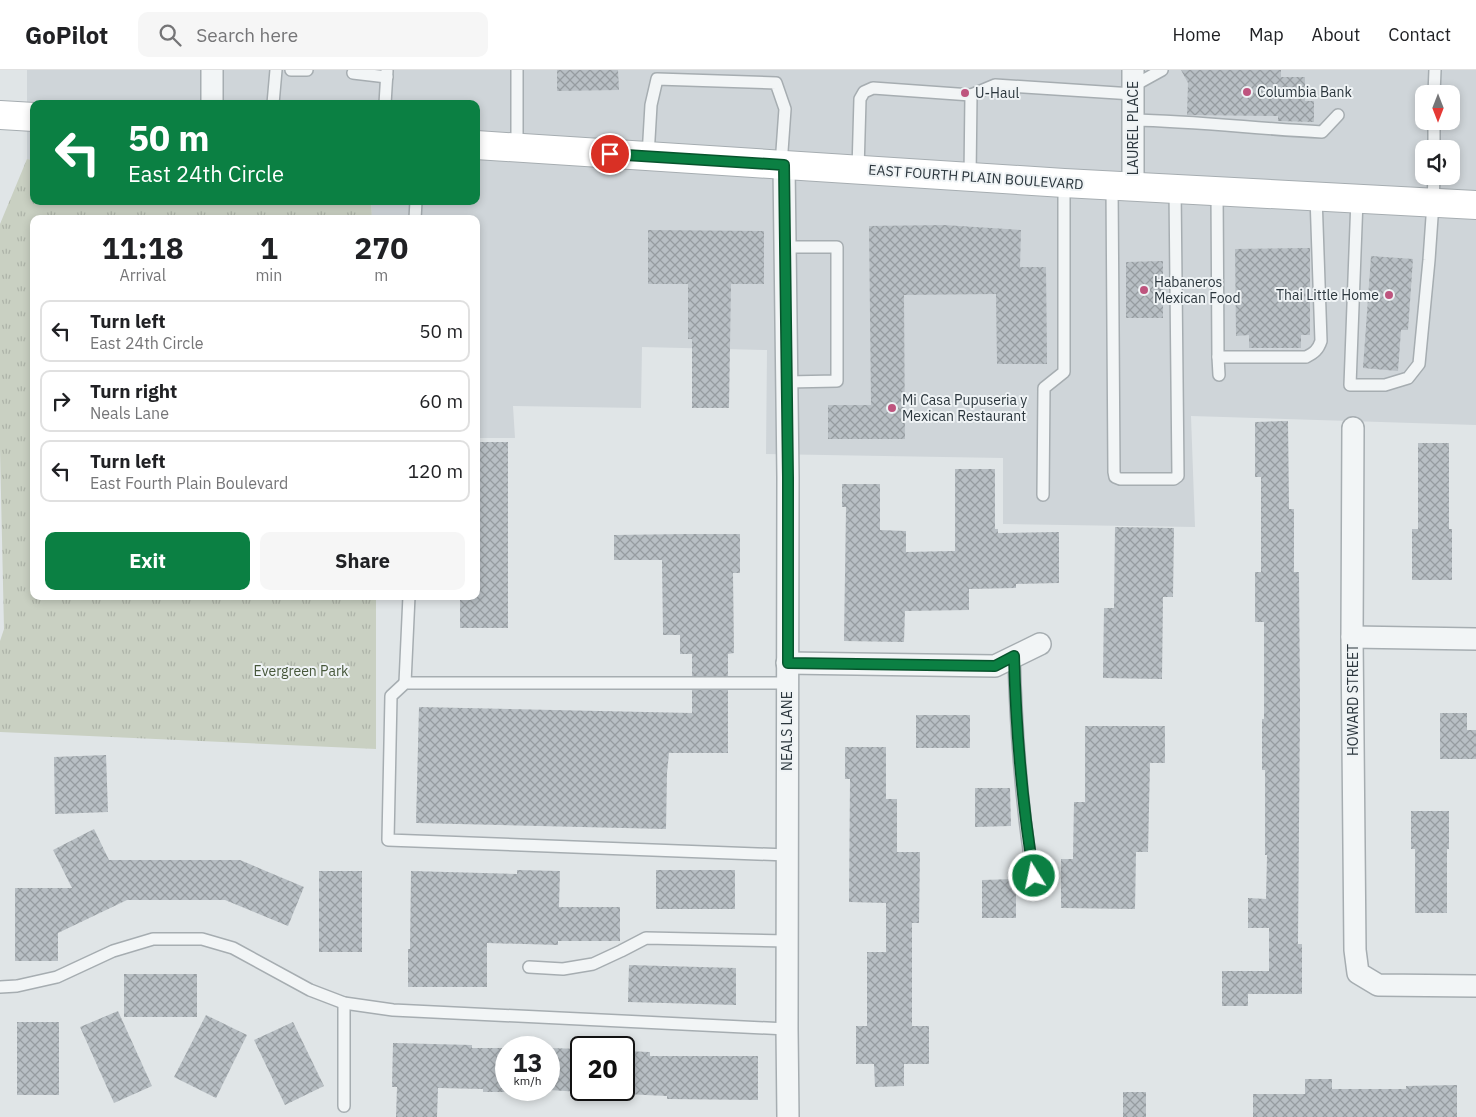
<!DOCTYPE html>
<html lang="en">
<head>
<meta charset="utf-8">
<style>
	body { margin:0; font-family:"IBM Plex Sans",sans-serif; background:#f6f6f6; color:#202124; height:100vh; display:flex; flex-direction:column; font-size:19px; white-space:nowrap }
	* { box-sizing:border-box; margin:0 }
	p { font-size:16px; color:#757577 }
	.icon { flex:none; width:28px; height:28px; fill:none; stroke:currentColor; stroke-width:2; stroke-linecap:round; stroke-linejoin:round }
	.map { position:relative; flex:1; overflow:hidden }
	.sheet { position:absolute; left:30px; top:145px; width:450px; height:385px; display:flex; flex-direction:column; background:#fff; border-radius:10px; box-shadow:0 2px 8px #0003 }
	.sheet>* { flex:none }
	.hud { position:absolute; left:30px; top:30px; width:450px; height:105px; border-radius:10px; box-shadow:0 2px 8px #0003; background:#0b8043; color:#fff; overflow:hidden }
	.needle { width:32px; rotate:180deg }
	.controls { position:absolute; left:1415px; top:15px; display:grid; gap:10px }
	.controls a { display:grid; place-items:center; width:45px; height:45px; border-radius:10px; background:#fff; box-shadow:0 2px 8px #0003; font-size:25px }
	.speed { position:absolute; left:495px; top:966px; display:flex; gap:10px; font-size:25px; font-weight:700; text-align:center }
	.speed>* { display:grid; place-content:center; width:65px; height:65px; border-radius:50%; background:#fff; box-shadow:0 2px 8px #0003; line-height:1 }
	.speed small { font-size:12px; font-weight:400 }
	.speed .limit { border:2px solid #111; border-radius:8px; background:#fff; color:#111 }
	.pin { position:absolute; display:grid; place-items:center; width:42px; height:42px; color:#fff; margin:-21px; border:2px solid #fff; border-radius:50%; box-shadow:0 1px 5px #0007 }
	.me { position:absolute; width:55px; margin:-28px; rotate:350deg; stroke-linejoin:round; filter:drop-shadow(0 0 4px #0008) }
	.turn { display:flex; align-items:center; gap:18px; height:105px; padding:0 15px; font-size:22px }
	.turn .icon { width:65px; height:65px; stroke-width:2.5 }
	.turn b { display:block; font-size:35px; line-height:42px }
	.eta { display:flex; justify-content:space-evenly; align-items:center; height:85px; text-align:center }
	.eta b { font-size:30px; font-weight:700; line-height:35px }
	.cta { display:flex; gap:10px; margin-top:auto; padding:10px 15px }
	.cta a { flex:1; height:58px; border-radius:10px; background:#0b8043; color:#fff; font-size:20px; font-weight:700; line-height:58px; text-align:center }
	.cta a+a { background:#f6f6f6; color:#202124 }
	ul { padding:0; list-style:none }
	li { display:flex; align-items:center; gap:15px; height:62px; margin:0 10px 8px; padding:0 5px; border:2px solid #e0e0e0; border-radius:10px }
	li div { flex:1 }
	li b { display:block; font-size:19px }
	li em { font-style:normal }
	header { display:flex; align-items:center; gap:30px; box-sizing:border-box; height:70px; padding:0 25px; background:#fff; border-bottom:1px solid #e0e0e0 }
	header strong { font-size:24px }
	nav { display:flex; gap:28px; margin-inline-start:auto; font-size:18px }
	.search { width:350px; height:45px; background:#f6f6f6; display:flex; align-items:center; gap:12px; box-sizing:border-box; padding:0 18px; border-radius:10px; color:#757577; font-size:19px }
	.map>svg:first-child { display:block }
</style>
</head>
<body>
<header>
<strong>GoPilot</strong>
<div class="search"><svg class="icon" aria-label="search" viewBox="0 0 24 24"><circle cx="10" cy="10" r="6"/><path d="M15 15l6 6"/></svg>Search here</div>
<nav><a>Home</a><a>Map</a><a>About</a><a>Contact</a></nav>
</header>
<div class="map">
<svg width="1476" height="1047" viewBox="0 0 1476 1047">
	<defs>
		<pattern id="park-tufts" width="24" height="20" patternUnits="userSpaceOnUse" patternTransform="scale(1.25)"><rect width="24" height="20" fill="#c9d0c2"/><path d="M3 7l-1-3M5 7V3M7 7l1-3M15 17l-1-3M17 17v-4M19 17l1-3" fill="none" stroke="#adb3a8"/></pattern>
		<pattern id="building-cross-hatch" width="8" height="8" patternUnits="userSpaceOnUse" patternTransform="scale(1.25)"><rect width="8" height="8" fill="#b8bfc4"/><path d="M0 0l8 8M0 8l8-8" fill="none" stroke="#969ca0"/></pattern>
	</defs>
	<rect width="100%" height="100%" fill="#e0e5e7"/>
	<path fill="#cfd5d9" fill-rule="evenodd" d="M27,0h1449v355l-285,-9 4,111 -192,-3v-66l-237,-4 1,-104 -125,-3 -1,61 -128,-2 2,32h-39v-219h-104l-1,-18h105v-97h-442v56l-7,-1zM1424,24h27v27h-27zM1424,79h27v27h-27z"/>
	<path fill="url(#park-tufts)" d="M27,89l7,1v41h337l1,18h-338v377h342v153l-376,-17v-91l4,-12 -4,-180v-225z"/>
	<g fill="url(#building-cross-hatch)">
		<path d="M557,0h61l1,20 -62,1z"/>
		<path d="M1181,0h100v7h24v24h9v21l-36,-1v-5l-91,-1 1,-32z"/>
		<path d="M944,155l77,5 -1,37h26l1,97h-50l-1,-70 -92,1 1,144h-77v-34h43l-2,-179z"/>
		<path d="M648,160l116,1v53h-33l-2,124h-37v-69h-4v-55h-40z"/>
		<path d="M1310,178v87h-9v13h-52v-13l-13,1 -1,-87z"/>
		<path d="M1371,186l42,3 -5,71h-7l-3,41 -35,-3z"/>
		<path d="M1163,191v57h-37v-56z"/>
		<path d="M1288,351l1,88h5v63h5l1,136 -2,236h4v50h-54v12h-26v-35h47v-43h-21v-30l18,1 1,-44h-2v-85h-3v-51h2v-97h-9v-50h6v-95h-6v-55z"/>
		<path d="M476,372h32v186h-48v-32h16z"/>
		<path d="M1418,373h31v86h3v51h-40v-51h6z"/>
		<path d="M955,399h40v60h3v4l61,-1v51l-43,1v4l-47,1v21l-64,1 -1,31 -60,-1 2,-134h-4v-23h38v46l26,1v21l49,-1z"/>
		<path d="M1115,457l59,1 -1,69h-10l-1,82 -59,-1 1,-70h10z"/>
		<path d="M684,464h56v39h-7l1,80 -6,1v22h-36v-22h-12v-19h-17l-1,-75h-48v-25z"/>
		<path d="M692,620h36v63h-59l-2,20 -1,56 -250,-6 3,-116 273,6z"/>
		<path d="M1440,643h27v17h9v29h-36z"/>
		<rect x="916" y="645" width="54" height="33"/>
		<path d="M1085,656h80v37h-15l-2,89h-12l-1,57 -74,-1v-49h12l1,-57h11z"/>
		<path d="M845,677h41v52h11v53h23l-1,71h-7v103h17v38h-25v22l-29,1 -1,-23h-18v-38h11v-74h19v-49l-37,-1 1,-123h-5z"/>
		<path d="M106,685l2,57 -53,2 -1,-57z"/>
		<path d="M975,718h35l1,38 -36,1z"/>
		<path d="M1411,741h38v38h-2v64h-32v-64h-4z"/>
		<path d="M94,759l15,31h131l64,27 -16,39 -63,-26h-98l-69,33v28h-43v-73h57l-19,-38z"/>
		<path d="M517,800l43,1 -1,36h61v34h-62v4l-71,-2v44h-79v-38h2l1,-78 106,3z"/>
		<rect x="656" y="800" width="79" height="39"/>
		<rect x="319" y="801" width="43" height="81"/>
		<path d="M1016,809v39h-34v-38z"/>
		<path d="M629,895l107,3v37l-108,-3z"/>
		<rect x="124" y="904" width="73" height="43"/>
		<path d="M118,941l34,75 -38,17 -34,-76z"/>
		<path d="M206,945l41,20 -31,63 -42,-21z"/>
		<rect x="17" y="952" width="42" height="73"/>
		<path d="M293,952l31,64 -39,19 -31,-65z"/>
		<path d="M393,973l79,2v3h34v44h-23v-3l-45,-1 -1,29h-41l1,-30h-5z"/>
		<path d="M549,978l32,1v43l-32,-2z"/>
		<path d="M624,981l26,1v4h108v44l-91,-1v-3l-43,-2z"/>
		<path d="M1305,1009h27v10h74v-3l51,-1v32h-204v-23h52z"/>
		<rect x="1123" y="1022" width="23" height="25"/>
	</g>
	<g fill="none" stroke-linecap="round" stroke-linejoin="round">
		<defs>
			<g id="lane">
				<path d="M291,0h16"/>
				<path d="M353,3l34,4"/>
				<path d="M1133,16l29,-16"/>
				<path d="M1434,24l1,-24"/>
				<path d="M273,34l3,-34"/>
				<path d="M385,34l2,-33"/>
				<path d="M1133,50c63,1 126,9 189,12l16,-17"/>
				<path d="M517,78v-78"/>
				<path d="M1434,79v-28"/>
				<path d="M648,86l3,-51 6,-26 119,4 9,26 -4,56"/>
				<path d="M858,100l2,-71 4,-7 9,-4 98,7 24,-10 138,9"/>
				<path d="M970,107l1,-82"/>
				<path d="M1112,115l2,287 1,5 5,2h54l4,-3 -3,-288"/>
				<path d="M1217,121l1,166"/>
				<path d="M1357,129l-7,186h35l23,-7 11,-14 10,-104 4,-57 1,-27"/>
				<path d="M415,149l1,-18"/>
				<path d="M785,177h52v134l-50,1"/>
				<path d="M1219,305l-1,-18h88c8,-4 12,-7 15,-16l-5,-145"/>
				<path d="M1043,425l1,-107 20,-16v-189"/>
				<path d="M1014,586c2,74 7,147 19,220"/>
				<path d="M405,613l4,-87"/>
				<path d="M787,613h-382l-14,13 -3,144 399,15"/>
				<path d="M529,897l34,2 30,-5 28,-13 25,-13 141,3"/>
				<path d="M0,917l17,-1 40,-9 56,-26 40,-12h49l31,9 77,42 34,13 49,7 394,19"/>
				<path d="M344,933v103"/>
			</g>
			<g id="street">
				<path d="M212,0v34"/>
				<path d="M784,95l4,312 -1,552 1,88"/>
				<path d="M1133,116v-116"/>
				<path d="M1353,358l-1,209 3,313 3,23 20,12 98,1"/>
				<path d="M1352,567l124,2"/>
				<path d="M787,593l208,3 45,-22"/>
			</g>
			<g id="secondary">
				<path d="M0,45l34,2"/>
				<path d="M476,75l588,38 412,22"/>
			</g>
		</defs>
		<use href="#lane" stroke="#a6adb1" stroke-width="14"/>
		<use href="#street" stroke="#a6adb1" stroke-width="24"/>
		<use href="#secondary" stroke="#a6adb1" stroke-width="30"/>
		<use href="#lane" stroke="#f2f5f6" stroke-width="11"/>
		<use href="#street" stroke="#f2f5f6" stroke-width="21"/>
		<use href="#secondary" stroke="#fff" stroke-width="28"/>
	</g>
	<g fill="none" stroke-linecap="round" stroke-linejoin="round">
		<defs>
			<path id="route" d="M610,84l174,11 4,312v186l207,3 19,-10c2,74 8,147 20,220"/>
		</defs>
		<use href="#route" stroke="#07532c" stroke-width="12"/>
		<use href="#route" stroke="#0b8043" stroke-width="9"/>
	</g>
	<g fill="#be547e" stroke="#eff3f5" stroke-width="2">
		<circle cx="1247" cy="22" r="5"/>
		<circle cx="965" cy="23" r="5"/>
		<circle cx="1144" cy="220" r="5"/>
		<circle cx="1389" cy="225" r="5"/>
		<circle cx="892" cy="338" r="5"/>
	</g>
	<g text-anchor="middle" stroke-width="4" stroke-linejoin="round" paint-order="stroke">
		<g font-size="14" fill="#2b363d" stroke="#eff3f5" text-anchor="start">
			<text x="1257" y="27">Columbia Bank</text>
			<text x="975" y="28">U-Haul</text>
			<text x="1154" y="217">Habaneros<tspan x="1154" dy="16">Mexican Food</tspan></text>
			<text x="1379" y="230" text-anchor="end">Thai Little Home</text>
			<text x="902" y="335">Mi Casa Pupuseria y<tspan x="902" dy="16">Mexican Restaurant</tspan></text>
		</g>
		<g font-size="14" fill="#2b363d" stroke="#eff3f5">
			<text transform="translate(1133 58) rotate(-90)" y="5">LAUREL PLACE</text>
			<text transform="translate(976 107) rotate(4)" y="5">EAST FOURTH PLAIN BOULEVARD</text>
			<text transform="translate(1353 630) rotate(-90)" y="5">HOWARD STREET</text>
			<text transform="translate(787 661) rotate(-90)" y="5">NEALS LANE</text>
		</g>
		<g font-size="14" fill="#46573a" stroke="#eff3f5">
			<text x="301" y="606">Evergreen Park</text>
		</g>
	</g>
</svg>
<div class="controls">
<a><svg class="needle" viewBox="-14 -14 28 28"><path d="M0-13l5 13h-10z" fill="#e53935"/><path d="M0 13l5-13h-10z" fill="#757577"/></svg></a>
<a><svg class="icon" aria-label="sound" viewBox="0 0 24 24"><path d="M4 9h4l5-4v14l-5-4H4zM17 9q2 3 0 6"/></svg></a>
</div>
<div class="speed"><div>13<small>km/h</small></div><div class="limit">20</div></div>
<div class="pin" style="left:610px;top:84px;background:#d93025"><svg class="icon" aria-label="arrive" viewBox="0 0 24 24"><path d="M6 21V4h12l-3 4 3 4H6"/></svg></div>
<svg class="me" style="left:1034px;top:806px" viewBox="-20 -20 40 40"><circle r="17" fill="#0b8043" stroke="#fff" stroke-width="3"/><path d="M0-11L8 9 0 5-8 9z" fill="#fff"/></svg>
<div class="hud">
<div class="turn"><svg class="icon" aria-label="left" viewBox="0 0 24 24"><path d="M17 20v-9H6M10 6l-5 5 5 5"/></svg><div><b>50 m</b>East 24th Circle</div></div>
</div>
<section class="sheet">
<div class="eta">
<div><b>11:18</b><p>Arrival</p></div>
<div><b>1</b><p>min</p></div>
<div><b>270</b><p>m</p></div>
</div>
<ul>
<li><svg class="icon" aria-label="left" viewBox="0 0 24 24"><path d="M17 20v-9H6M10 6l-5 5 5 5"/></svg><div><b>Turn left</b><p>East 24th Circle</p></div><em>50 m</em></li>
<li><svg class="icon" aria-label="right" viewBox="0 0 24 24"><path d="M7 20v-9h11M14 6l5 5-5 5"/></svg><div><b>Turn right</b><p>Neals Lane</p></div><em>60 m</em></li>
<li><svg class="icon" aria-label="left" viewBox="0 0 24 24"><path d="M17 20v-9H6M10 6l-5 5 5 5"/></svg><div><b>Turn left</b><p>East Fourth Plain Boulevard</p></div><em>120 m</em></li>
</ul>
<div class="cta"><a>Exit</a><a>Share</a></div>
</section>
</div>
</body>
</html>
